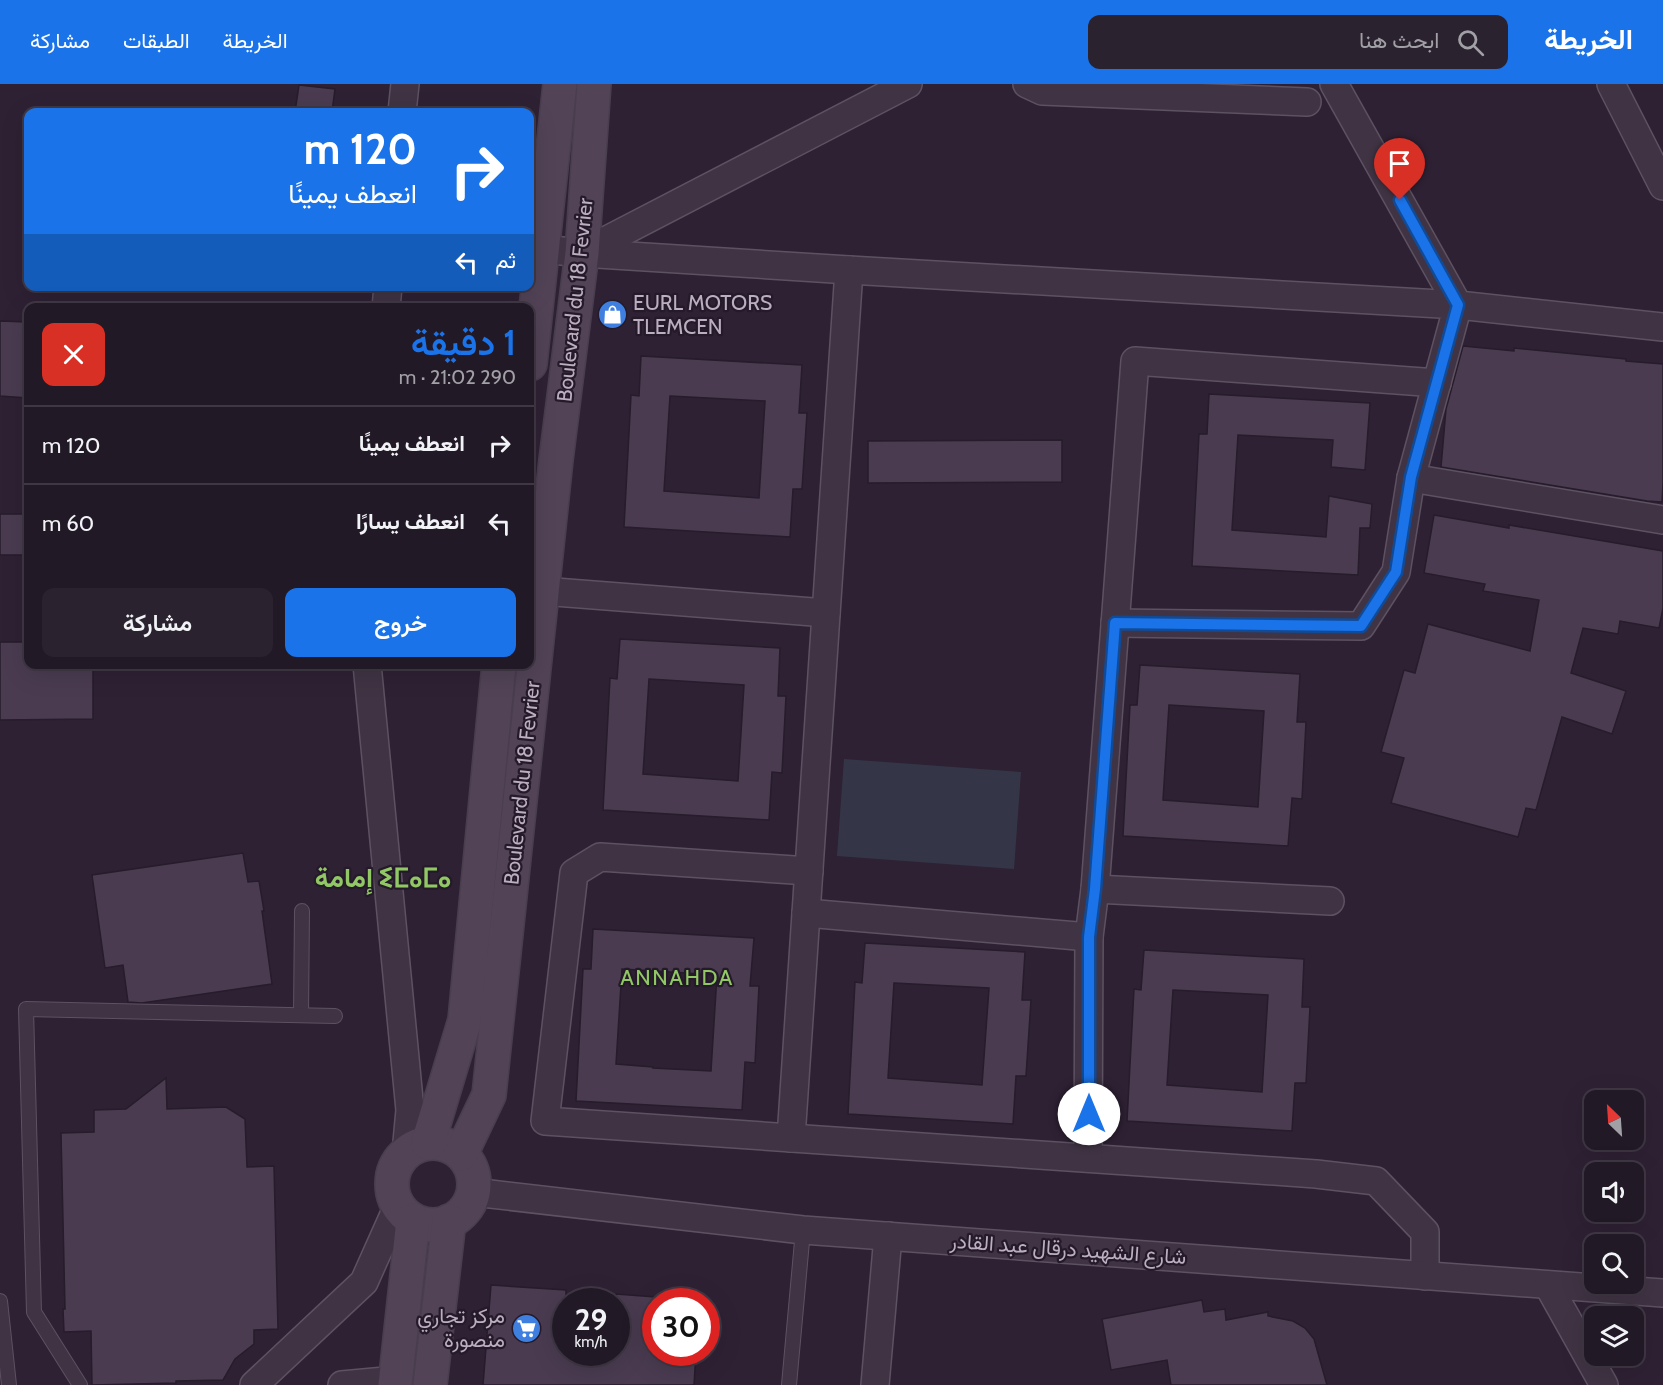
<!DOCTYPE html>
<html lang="ar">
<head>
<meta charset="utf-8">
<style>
	body { margin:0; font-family:Cabin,Vazirmatn,"Noto Sans Tifinagh",sans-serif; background:#2a222f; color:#f1f3f6; direction:rtl; height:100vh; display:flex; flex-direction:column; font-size:22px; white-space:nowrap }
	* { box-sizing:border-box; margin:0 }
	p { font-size:20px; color:#a2a0a7 }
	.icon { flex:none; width:33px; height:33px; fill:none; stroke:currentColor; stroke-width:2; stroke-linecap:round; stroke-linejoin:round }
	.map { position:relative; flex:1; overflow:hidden; direction:ltr }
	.sheet { position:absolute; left:24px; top:219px; width:510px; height:366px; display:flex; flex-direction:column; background:#221927; border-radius:12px; box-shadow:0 6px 24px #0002,0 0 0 2px #3f3844; direction:rtl }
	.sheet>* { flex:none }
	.banner { position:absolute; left:24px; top:24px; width:510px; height:183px; border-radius:12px; box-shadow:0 6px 24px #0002,0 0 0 2px #3f3844; direction:rtl; background:#1a73e8; color:#fff; overflow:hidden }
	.needle { width:39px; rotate:335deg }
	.tools { position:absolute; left:1584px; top:1006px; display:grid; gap:12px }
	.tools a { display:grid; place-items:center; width:60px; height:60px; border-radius:12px; background:#221927; box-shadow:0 6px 24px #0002,0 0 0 2px #3f3844; font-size:30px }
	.speed { position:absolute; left:552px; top:1204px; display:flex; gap:12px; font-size:30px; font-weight:700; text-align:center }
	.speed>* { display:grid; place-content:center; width:78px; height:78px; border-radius:50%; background:#221927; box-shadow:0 6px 24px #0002,0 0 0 2px #3f3844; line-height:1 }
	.speed small { font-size:15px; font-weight:400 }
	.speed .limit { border:9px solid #d22; background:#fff; color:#111 }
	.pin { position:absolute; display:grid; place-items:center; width:51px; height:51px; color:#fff; margin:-62px -26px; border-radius:50% 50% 50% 0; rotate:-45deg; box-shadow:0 0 6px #0007 }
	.pin .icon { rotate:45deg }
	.me { position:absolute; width:66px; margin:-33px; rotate:0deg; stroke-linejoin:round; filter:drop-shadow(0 0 4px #0008) }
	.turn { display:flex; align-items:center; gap:21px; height:126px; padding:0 18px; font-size:27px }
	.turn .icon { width:78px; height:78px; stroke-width:2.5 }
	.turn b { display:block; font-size:42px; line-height:51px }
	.then { display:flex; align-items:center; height:57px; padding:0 18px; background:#0003; gap:12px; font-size:22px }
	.round { display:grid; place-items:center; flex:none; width:63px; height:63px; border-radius:12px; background:#2a222f }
	.headline { display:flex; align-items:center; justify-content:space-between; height:102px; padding:0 18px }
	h1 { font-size:36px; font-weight:600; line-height:45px; color:#1a73e8 }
	.button { display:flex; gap:12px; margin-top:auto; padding:12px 18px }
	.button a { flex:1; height:69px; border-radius:12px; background:#1a73e8; color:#fff; font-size:24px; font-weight:600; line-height:69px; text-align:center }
	.button a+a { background:#2a222f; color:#f1f3f6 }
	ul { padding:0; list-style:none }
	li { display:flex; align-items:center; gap:18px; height:78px; padding:0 18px; border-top:2px solid #3f3844 }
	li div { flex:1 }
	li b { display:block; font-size:22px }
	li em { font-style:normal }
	header { display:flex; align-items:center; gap:36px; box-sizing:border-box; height:84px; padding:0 30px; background:#1a73e8; color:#fff }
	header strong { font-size:28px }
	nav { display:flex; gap:33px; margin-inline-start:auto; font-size:21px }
	.search { width:420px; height:54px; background:#2a222f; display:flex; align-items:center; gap:15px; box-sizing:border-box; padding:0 21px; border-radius:12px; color:#a2a0a7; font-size:22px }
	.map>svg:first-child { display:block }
</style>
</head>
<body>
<header>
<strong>الخريطة</strong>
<div class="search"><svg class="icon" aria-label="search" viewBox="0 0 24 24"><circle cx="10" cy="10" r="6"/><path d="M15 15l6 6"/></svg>ابحث هنا</div>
<nav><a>الخريطة</a><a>الطبقات</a><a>مشاركة</a></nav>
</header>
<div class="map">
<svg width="1663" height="1301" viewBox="0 0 1663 1301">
	<rect width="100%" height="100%" fill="#2e2134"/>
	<path fill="#343647" d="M844,675l177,13 -7,97 -177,-13z"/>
	<g fill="#4a3b51" stroke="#261c2b" stroke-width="1.5" fill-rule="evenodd">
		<path d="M299,1l36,4 -3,23h-37z"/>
		<path d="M0,237l28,1v76l-28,-2z"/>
		<path d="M1463,262l51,5v-3l112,11v2l37,3v119l-1,19 -15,-1 -206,-34 5,-58z"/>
		<path d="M641,272l161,9 -3,48h8l-5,76h-9l-3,48 -166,-10 7,-132 8,1zM670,312l95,5 -6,97 -95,-7z"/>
		<path d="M1209,310l161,9 -5,67 -34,-3 2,-27 -95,-5 -6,95 94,7 3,-41 43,8 -2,24h-10l-2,47 -166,-9 7,-132h8z"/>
		<path d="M1062,356v42l-194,1v-42z"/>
		<rect x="0" y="430" width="28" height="41"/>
		<path d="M1434,431l75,13v-3l154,26v57l-4,20 -39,-7 -2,13 -35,-6 -12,45 55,18 -14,43 -50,-17 -26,93 -10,-2 -8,29 -127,-34 13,-45 -23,-6 23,-82 11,3 13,-49 102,27 9,-51 -56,-9 2,-7 -61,-11z"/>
		<path d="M620,555l160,9 -2,48h8l-4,77 -10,-1 -3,48 -166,-10 7,-132 7,1zM649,595l95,6 -6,96 -95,-7z"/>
		<path d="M0,558h28v22h65v55l-93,1z"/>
		<path d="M1140,581l160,9 -3,48h9l-4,77 -10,-1 -4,48 -165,-10 7,-131h7zM1169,621l95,6 -6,96 -95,-7z"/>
		<path d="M243,769l5,29 11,-1 5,30h-2l10,73 -130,19 -14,-1 -5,-37 -18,3 -13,-93z"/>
		<path d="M593,845l161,9 -4,48h9l-4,77 -10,-1 -3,48 -166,-9 7,-132h8zM622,885l95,6 -6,96 -58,-3v-1l-37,-3z"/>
		<path d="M865,859l160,9 -3,48h9l-5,76h-10l-3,48 -165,-10 7,-132 7,1zM894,899l95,5 -7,97 -94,-7z"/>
		<path d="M1144,866l160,9 -2,48h8l-4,76h-11l-3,48 -165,-10 7,-132 7,1zM1173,906l95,5 -6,97 -95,-7z"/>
		<path d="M166,994l1,31 59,-2 19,12 2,48 27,-1 4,163 -24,1v14l-19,15 -12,21 -47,1v2l-84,2 -1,-54 -27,1 -1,-23h2l-4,-176 33,-1v-22l32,-1z"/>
		<path d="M491,1201l75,5v63h50v-59l40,3v56h40l-2,32h-211z"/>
		<path d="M1202,1216l2,12 21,-3 1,11 42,-8v4l25,5 12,7 9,11 13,46h-156l-4,-25 -56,10 -9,-51z"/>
	</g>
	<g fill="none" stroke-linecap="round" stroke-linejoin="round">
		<defs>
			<g id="service">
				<path d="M301,931l1,-104"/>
				<path d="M0,1217l9,84"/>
				<path d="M80,1301l-46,-73 -8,-303 309,7"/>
				<path d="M789,1301l14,-155"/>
			</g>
			<g id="minor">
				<path d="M1027,0l15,7 265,11"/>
				<path d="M1334,0l124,221 205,22"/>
				<path d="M1611,0l52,102"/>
				<path d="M402,28l3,-28"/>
				<path d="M542,165l40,4 267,17 609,35 -47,173 252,42"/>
				<path d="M582,169l326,-169"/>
				<path d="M386,224l2,-22"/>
				<path d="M542,507l284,22"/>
				<path d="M1115,539l246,3 35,-54 15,-94"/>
				<path d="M367,580l43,446 -4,43"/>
				<path d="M809,787l-209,-14 -26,16 -29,248 771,53 60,7 49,51v44"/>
				<path d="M1095,805l235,12"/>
				<path d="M806,829l283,24"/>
				<path d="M791,1054l58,-868"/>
				<path d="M1088,1074l1,-221 6,-48 40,-528 302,22"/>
				<path d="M473,1108l330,38 860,63"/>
				<path d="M1548,1201l56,100"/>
				<path d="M254,1301l110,-103 34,-76"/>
				<path d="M342,1301l54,-5"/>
				<path d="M875,1301l13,-149"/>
			</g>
			<g id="secondary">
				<path d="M530,280l30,-280"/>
				<circle cx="433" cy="1100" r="41"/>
				<path d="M428,1059l37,-123 34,-356"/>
				<path d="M461,1070l28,-59 67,-635 26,-207 12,-169"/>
				<path d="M395,1301l18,-165"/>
				<path d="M430,1301l19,-164"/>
			</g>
		</defs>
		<use href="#service" stroke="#5d5262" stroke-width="16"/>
		<use href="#minor" stroke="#5d5262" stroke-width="30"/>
		<use href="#secondary" stroke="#493e4e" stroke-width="36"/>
		<use href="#service" stroke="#403444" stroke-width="14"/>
		<use href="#minor" stroke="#403444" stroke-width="27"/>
		<use href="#secondary" stroke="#524357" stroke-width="33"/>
	</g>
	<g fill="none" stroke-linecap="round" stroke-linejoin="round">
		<defs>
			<path id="route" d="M1089,1030v-177l6,-48 20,-266 246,3 35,-54 15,-95 47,-172 -58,-105"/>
		</defs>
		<use href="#route" stroke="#114b97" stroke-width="15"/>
		<use href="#route" stroke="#1a73e8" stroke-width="10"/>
	</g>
	<defs>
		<symbol id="shop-disc" viewBox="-11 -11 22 22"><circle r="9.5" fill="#3f7fe0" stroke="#241a29"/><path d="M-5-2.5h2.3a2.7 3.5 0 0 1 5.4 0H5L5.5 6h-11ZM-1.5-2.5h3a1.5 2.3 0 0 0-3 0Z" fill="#fff"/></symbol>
		<symbol id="supermarket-disc" viewBox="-11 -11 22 22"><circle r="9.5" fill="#3f7fe0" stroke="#241a29"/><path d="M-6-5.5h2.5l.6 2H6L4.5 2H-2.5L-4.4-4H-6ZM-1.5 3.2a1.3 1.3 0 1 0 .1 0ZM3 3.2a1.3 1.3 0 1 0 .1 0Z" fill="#fff"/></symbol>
	</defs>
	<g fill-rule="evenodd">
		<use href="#shop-disc" x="596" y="214" width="33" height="33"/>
		<use href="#supermarket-disc" x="510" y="1228" width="33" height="33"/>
	</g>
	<g text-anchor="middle" stroke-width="4.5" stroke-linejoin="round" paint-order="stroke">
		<g font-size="21" fill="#bcaec1" stroke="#241a29">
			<text transform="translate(575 216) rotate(-84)" y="7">Boulevard du 18 Fevrier</text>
			<text transform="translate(522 699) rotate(-84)" y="7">Boulevard du 18 Fevrier</text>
			<text transform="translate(1068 1165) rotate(4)" y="7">شارع الشهيد درقال عبد القادر</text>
		</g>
		<g font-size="21" fill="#bcaec1" stroke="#241a29" text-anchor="start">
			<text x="633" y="226">EURL MOTORS<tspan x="633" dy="24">TLEMCEN</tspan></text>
			<text x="505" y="1239" text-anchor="end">مركز تجاري<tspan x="505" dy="24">منصورة</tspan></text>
		</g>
		<g font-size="22" letter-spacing="1.5" fill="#91c764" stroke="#241a29">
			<text x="677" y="901">ANNAHDA</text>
		</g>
		<g font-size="27" font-weight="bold" fill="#91c764" stroke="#241a29">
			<text x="383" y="803">إمامة ⵉⵎⴰⵎⴰ</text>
		</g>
	</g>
</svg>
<div class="tools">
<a><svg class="needle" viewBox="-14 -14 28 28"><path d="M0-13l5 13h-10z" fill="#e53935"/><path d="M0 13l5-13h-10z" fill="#a2a0a7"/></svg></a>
<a><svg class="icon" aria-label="sound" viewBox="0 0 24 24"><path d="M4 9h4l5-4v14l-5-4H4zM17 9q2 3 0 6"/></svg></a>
<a><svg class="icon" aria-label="search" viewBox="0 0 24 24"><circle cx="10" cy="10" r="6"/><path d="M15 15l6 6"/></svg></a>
<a><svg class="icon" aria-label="layers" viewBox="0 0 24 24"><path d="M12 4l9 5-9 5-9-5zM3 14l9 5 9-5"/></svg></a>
</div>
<div class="speed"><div>29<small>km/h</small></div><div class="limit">30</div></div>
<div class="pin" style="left:1400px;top:116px;background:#d93025"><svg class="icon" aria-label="arrive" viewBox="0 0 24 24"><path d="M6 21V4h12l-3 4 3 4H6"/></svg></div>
<svg class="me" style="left:1089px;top:1030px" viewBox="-20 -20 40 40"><circle r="19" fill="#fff"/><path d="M0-13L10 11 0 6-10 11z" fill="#1a73e8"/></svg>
<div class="banner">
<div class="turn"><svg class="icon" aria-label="right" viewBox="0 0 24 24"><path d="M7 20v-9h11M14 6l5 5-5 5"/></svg><div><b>120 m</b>انعطف يمينًا</div></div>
<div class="then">ثم<svg class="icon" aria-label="left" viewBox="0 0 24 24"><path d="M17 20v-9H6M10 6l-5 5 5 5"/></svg></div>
</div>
<section class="sheet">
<div class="headline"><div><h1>1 دقيقة</h1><p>290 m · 21:02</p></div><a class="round" style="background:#d93025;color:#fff"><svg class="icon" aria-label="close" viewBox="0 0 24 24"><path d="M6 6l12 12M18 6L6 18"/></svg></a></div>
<ul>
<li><svg class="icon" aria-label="right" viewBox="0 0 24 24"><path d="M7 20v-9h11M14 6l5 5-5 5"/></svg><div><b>انعطف يمينًا</b></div><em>120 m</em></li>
<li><svg class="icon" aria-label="left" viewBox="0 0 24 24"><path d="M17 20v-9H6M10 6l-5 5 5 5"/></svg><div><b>انعطف يسارًا</b></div><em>60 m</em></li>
</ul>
<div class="button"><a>خروج</a><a>مشاركة</a></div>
</section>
</div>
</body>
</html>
